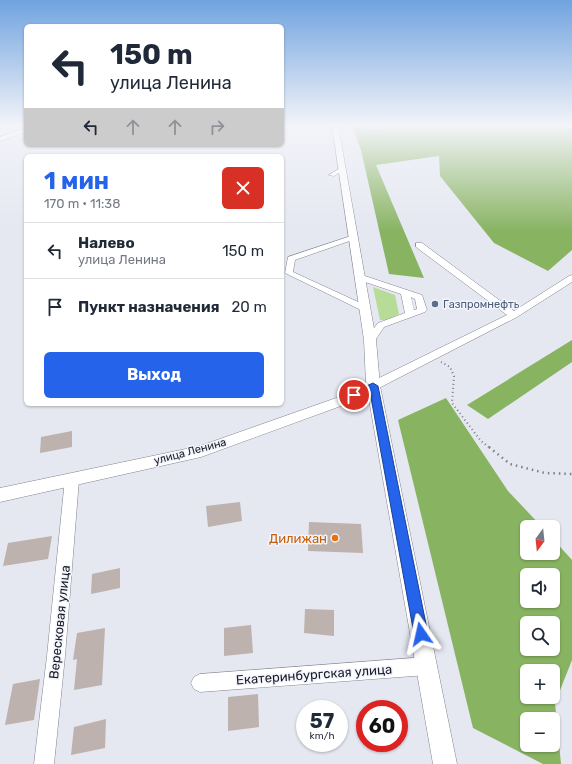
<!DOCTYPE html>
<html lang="ru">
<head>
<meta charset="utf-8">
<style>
	body { margin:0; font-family:Rubik,sans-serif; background:#f2f2f3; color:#1f2937; height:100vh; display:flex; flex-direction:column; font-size:15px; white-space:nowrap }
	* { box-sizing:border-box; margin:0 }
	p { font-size:13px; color:#747a83 }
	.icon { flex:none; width:22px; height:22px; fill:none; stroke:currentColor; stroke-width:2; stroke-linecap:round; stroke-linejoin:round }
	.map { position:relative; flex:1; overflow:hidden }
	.details { position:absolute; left:24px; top:154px; width:260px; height:252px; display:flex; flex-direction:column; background:#fff; border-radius:6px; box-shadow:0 1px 3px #0004 }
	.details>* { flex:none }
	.banner { position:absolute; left:24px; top:24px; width:260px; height:122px; border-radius:6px; box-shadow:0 1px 3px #0004; background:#fff; color:#1f2937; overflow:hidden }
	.needle { width:26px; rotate:195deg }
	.controls { position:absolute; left:520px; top:520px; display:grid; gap:8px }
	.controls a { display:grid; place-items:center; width:40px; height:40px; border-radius:6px; background:#fff; box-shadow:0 1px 3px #0004; font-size:20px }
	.speed { position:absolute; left:296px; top:700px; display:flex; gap:8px; font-size:20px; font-weight:700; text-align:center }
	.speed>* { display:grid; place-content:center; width:52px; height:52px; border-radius:50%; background:#fff; box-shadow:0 1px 3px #0004; line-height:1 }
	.speed small { font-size:10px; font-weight:400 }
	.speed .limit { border:6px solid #d22; background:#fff; color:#111 }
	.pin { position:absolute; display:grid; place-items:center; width:34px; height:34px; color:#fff; margin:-17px; border:2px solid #fff; border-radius:50%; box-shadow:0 1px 4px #0007 }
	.me { position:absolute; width:44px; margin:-22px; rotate:349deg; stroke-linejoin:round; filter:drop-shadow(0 0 3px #0008) }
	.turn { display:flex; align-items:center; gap:14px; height:84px; padding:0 20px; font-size:18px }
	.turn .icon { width:52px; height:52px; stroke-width:2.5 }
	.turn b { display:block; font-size:28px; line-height:34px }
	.lanes { display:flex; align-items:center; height:38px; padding:0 20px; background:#0003; justify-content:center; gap:20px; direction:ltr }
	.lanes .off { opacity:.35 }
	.round { display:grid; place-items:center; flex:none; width:42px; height:42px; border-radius:6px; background:#f2f2f3 }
	.head { display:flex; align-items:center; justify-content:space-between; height:68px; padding:0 20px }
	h1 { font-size:24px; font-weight:700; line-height:30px; color:#2563eb }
	.primary-button { display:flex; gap:8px; margin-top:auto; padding:8px 20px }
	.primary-button a { flex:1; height:46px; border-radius:6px; background:#2563eb; color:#fff; font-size:16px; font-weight:700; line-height:46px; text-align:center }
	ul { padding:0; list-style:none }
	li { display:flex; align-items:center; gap:12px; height:56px; padding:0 20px; border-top:1px solid #e0e1e3 }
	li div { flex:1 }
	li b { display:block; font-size:15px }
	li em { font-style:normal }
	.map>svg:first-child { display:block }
</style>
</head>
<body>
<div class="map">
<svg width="572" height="764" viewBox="0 0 572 764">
	<rect width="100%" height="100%" fill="#e5e7f1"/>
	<path fill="#b6dc97" d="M373,287l22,8 4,19 -12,6h-7z"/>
	<g fill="#88b361" fill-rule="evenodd">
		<path d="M352,125h20l2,5 14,-5h184v125l-24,21 -54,-28 -54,-67 -1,-20 -63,9 48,113 -35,-4 -28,-124z"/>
		<path d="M572,340v22l-84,57 -21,-14z"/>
		<path d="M446,398l62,93 34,36h-15v26h26v-14l19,21v100l-17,43 6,61h-18l-70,-36 -75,-308zM527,575h26v26h-26zM527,623h26v26h-26zM527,671h26v26h-26zM527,719h26v26h-26z"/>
	</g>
	<g fill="#bdb2ad">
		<path d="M72,431v16l-32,6 1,-16z"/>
		<path d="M240,502l2,19 -34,6 -2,-21z"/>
		<path d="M309,522l52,2 2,29 -55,-2z"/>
		<path d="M52,536l-4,23 -45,7 5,-23z"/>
		<path d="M120,568v20l-29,6 1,-20z"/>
		<path d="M305,609l29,1v26l-30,-3z"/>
		<path d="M251,625l2,28 -29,3v-28z"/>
		<path d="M105,628l-3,57 -28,5 3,-31 -4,1 4,-27z"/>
		<path d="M40,679l-6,41 -29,5 8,-41z"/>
		<path d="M258,694l1,33 -31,4v-34z"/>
		<path d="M106,719l-1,29 -34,7 3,-28z"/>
	</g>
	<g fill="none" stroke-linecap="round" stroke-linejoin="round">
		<defs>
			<g id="minor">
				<path d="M26,128v4l-26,9v-4z"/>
				<path d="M342,167l3,2 -1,1 -10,6 -5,-1z"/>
				<path d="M351,236h6l1,2 -63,22 -2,12 74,34 2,2 -2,2h-6l-76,-37 3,-16z"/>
				<path d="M416,243h6l92,68 55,-35 3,-1v7l-55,35 -140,72h-8l-2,-3 2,-3 138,-68 -91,-68z"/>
				<path d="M359,274l63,21 5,15 -2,2 -41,15 -10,15h-8l-1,-2 13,-17 27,-10 -4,-19 -45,-15 -1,-2zM411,297l4,2 2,10 -3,1z"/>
				<path d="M72,474l5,1 2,4 -14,177 -11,108h-20l13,-108 18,-177 2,-4z"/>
				<path d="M427,657l6,3 3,6 -3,6 -6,3 -227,17 -6,-3 -3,-6 3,-6 6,-3z"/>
			</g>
			<path id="major" d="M332,125h6l38,215 4,46 77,378h-24l-65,-370 -19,9 -148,54 -201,45v-14l200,-42 139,-49 27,-13 -2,-44z"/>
		</defs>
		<use href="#minor" stroke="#82848e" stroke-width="1"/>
		<use href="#major" stroke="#82848e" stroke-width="1"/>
		<path stroke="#7e7f86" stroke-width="2" stroke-dasharray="1 3" stroke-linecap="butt" d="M441,362l9,5 4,9 -2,27 29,38 9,7"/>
		<path stroke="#7e7f86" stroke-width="2.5" stroke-dasharray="1.5 4" stroke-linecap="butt" d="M489,447l21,17 35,9 27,1"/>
		<use href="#minor" fill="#fff" fill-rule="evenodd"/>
		<use href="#major" fill="#fff" fill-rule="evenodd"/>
	</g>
	<linearGradient id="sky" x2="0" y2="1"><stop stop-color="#70a3df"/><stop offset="0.54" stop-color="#f3f4f9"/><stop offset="1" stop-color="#f3f4f9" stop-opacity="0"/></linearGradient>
	<rect width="572" height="232" fill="url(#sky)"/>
	<path fill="#2563eb" stroke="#184099" d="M373,383l5,3 50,248 -2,5 -5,3 -5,-3 -2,-5 -44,-242 -16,6 -5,-3 2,-2z"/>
	<circle fill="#5c6f8a" stroke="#f2f4ff" stroke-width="1.5" cx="435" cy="304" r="4"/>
	<circle fill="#e8710a" stroke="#f2f4ff" stroke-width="1.5" cx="335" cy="538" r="4"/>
	<g text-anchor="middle" stroke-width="3" stroke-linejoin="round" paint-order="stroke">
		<g font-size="11" fill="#4e5e75" stroke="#f2f4ff" text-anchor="start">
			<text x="443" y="308">Газпромнефть</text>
		</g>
		<g font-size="11" fill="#191a1e" stroke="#f2f4ff">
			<text transform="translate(190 451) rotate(-15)" y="4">улица Ленина</text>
		</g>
		<g font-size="13" fill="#c56008" stroke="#f2f4ff" text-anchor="end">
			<text x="327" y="543">Дилижан</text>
		</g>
		<g font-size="13" fill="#191a1e" stroke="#f2f4ff">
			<text transform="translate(59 622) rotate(-84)" y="5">Вересковая улица</text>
			<text transform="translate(314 674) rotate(-4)" y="5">Екатеринбургская улица</text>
		</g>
	</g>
</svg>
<div class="controls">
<a><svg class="needle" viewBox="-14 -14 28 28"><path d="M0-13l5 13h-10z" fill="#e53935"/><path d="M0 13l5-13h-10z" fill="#747a83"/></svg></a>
<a><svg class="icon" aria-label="sound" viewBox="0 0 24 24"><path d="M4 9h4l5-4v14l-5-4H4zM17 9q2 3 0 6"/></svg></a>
<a><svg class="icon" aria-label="search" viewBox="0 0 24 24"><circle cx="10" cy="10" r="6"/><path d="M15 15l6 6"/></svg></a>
<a>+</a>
<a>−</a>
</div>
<div class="speed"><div>57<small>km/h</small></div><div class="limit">60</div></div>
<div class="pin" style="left:354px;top:395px;background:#d93025"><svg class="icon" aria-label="arrive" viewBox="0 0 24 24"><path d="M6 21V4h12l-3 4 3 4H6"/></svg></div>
<svg class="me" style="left:421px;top:634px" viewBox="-20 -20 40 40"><path d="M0-17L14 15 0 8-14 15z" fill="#2563eb" stroke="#fff" stroke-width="4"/></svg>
<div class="banner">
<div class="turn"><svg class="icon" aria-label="left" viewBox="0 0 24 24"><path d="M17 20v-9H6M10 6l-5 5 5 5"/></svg><div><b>150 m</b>улица Ленина</div></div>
<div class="lanes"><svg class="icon" aria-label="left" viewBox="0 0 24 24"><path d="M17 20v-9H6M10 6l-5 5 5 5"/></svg><svg class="icon off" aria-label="ahead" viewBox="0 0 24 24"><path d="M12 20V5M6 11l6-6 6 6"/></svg><svg class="icon off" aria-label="ahead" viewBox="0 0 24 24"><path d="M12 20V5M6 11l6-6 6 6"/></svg><svg class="icon off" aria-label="right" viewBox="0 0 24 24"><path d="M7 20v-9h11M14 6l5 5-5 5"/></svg></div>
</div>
<section class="details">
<div class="head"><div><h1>1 мин</h1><p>170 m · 11:38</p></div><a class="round" style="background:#d93025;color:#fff"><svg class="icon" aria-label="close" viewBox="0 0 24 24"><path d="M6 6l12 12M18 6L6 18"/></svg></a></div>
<ul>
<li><svg class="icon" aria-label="left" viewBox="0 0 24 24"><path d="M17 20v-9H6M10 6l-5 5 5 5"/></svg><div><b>Налево</b><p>улица Ленина</p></div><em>150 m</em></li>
<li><svg class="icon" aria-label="arrive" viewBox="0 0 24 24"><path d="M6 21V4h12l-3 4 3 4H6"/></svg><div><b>Пункт назначения</b></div><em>20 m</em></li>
</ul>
<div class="primary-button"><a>Выход</a></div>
</section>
</div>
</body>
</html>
